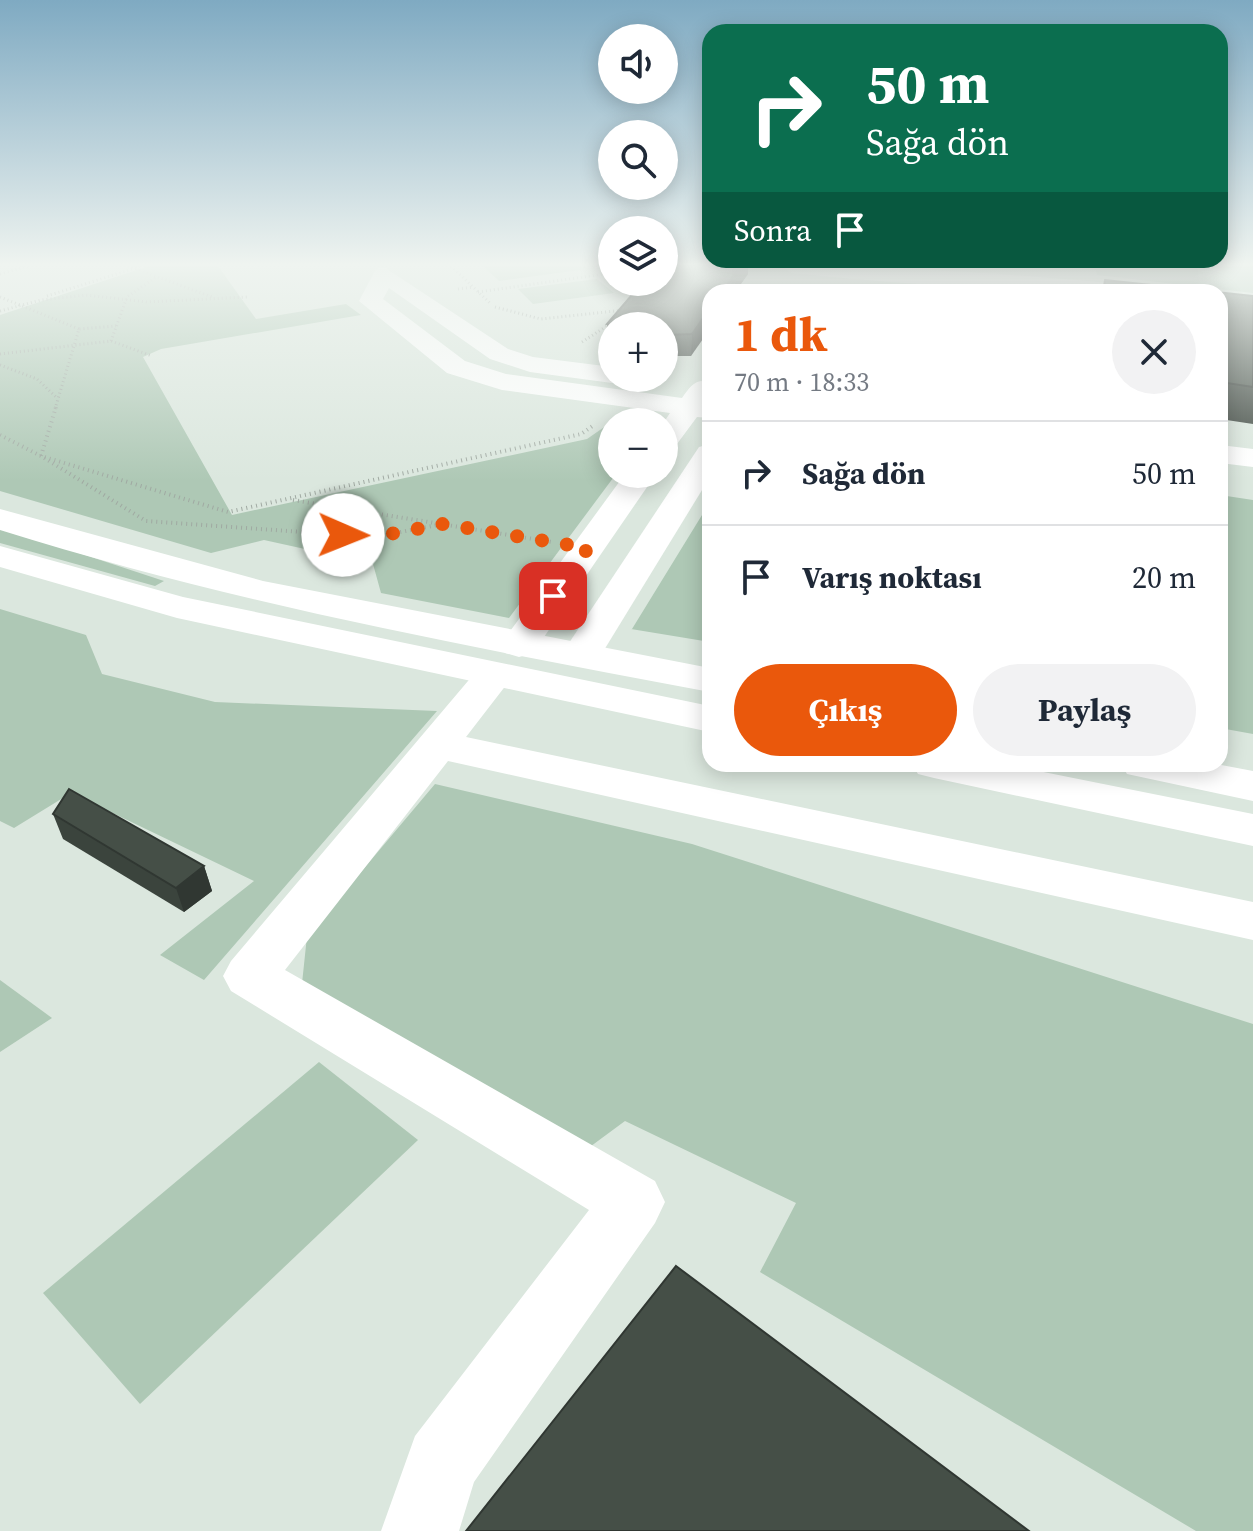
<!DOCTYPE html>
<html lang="tr">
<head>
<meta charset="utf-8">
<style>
	body { margin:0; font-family:"Source Serif 4",serif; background:#f2f2f3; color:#1f2937; height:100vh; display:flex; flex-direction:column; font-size:30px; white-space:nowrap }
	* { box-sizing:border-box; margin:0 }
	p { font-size:26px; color:#747a83 }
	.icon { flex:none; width:44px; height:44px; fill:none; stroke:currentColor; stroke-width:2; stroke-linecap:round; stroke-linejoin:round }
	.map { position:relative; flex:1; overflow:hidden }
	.side { position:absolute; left:702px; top:284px; width:526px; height:488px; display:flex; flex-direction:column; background:#fff; border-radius:24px; box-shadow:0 4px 20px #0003 }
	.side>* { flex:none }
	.hud { position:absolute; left:702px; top:24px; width:526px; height:244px; border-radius:24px; box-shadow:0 4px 20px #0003; background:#0b6e4f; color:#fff; overflow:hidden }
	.buttons { position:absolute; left:598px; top:24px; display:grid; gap:16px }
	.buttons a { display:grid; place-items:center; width:80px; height:80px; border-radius:50%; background:#fff; box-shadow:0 4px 20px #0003; font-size:40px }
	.pin { position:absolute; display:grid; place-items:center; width:68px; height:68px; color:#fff; margin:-34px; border-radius:16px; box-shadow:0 4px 12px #0006 }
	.me { position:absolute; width:88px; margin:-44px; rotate:91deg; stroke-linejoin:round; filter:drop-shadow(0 0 6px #0008) }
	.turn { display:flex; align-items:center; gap:28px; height:168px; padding:0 32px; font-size:36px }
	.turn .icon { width:104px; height:104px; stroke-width:2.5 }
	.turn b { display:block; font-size:56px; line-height:68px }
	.then { display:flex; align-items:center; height:76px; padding:0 32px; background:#0003; gap:16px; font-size:30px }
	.round { display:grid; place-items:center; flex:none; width:84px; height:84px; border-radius:42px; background:#f2f2f3 }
	.headline { display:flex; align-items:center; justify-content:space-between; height:136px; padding:0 32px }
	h1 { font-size:48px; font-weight:700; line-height:60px; color:#ea580c }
	.action { display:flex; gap:16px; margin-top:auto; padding:16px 32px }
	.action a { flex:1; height:92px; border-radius:48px; background:#ea580c; color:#fff; font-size:32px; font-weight:700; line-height:92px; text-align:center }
	.action a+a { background:#f2f2f3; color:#1f2937 }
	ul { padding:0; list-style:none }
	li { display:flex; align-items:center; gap:24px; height:104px; padding:0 32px; border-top:2px solid #e0e1e3 }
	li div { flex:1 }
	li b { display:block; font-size:30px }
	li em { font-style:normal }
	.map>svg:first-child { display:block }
</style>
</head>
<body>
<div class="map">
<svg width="1253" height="1531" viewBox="0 0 1253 1531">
	<rect width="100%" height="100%" fill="#dbe7de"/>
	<g fill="#aec8b5">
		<path d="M149,266h69l38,53 90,-15 15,11 -200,34 -18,8 89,158 355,-76 36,-25 34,4 -2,4h-43v52h4l-107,144 -128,-25 -8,-29 -109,-24 -53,13 -211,-62v-176z"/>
		<path d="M483,266h101l3,3 -88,12z"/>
		<path d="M1081,266h172v27l-156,-18 -1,-5z"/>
		<path d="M597,279l17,14 -81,11 -15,-15z"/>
		<path d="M1220,495l33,5v234l-33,-6z"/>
		<path d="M710,502v140l-79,-13h1z"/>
		<path d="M0,527l164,54 -9,5 -155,-43z"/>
		<path d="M0,609l86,26 16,39 113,28 222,9 -233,269 -44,-25 94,-74 -183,-88 -57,35 -14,-7z"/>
		<path d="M435,784l257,60 561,180v507h-57l-436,-259 36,-69 -171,-82 -42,31 -282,-159 6,-57z"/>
		<path d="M0,980l52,38 -52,34z"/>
		<path d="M319,1062l99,78 -278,264 -97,-111z"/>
	</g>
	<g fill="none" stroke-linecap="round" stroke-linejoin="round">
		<g stroke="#a0a9a2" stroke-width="3" stroke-dasharray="1 3" stroke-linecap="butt">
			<path d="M128,266l84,31"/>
			<path d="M451,266l40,38"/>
			<path d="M594,266l18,14"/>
			<path d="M0,274l28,-8"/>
			<path d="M615,282l22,16"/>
			<path d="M458,289l15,-2"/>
			<path d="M478,292l126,-18"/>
			<path d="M47,296l95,-30"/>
			<path d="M0,297l79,32"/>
			<path d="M495,307l46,12 83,-9"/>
			<path d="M0,311l41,-11 45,-5 61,7 100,-5"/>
			<path d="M111,341l16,-44 29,-20"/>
			<path d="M582,342l28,-18"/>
			<path d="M0,354l111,-13 41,15"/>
			<path d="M0,365l37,14 19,18"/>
			<path d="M55,409l24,-80 37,-3"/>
		</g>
		<g stroke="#a0a9a2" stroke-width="4" stroke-dasharray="1 4" stroke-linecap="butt">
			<path d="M56,407l-15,49 105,65 228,16 69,-13"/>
			<path d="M0,435l41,21 187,56 353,-78 13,-9"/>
			<path d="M293,500l259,42"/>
		</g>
		<g fill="#fff" fill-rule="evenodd">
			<path d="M781,266c117,0 234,8 350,19l11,7c-117,0 -234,-7 -350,-19z"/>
			<path d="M384,267l124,82 25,8 79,10v11h11l-11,5 -82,-11 -40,-13 -101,-71 -6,11 82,62 41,13 176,24c8,-11 13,-20 28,-16v36l-13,-1 -23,31 -10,3v-29l6,-9 -168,-23 -55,-17 -88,-72 17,-32z"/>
			<path d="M710,444v33l-109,178 -6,8 -14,4 -14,-4 -6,-8 138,-208z"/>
			<path d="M1220,445l33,4v18l-33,-4z"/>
			<path d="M625,474h31l-123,179 -14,4 -14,-4 -5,-8z"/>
			<path d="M493,664l14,4 6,8 -47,61 787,165v38l-805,-179 -163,209 370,211 10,21 -10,21 -181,259 -15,49h-78l34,-95 174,-226 -358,-219 -8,-15 8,-15 248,-293z"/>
		</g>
		<g fill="#fff" fill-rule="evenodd">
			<path d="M0,509l263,72 447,87v24c-239,-45 -478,-89 -710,-162z"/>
			<path d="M0,546l183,51 527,109v26l-533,-114 -177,-51z"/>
			<path d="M912,764h92l249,50v32l-319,-68 -16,-4z"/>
			<path d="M1121,764h95l37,7v30l-126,-27z"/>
		</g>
	</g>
	<g fill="#3b443d">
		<path d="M664,266h84v8l-13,18h-25l-19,64h-27v-30h-52v21l-5,-1v-22z"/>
		<path d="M1105,280l148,16v128l-33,-5v-127h-118z"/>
		<path d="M53,814l151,52 8,25 -28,21 -121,-73z"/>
	</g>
	<g fill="#303732">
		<path d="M740,266h8v8l-13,18h-13z"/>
		<path d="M710,308v21l-19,27 1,-22z"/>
		<path d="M204,866l8,25 -28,21 -8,-24z"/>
	</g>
	<g fill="#454f47" stroke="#303732" stroke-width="2">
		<path d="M664,266h76l-18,26h-12v16l-18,26 -26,1 -2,-1v-8h-36l-21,-2 36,-42h21z"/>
		<path d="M1105,280l148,16v91l-33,-5v-90h-117z"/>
		<path d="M69,789l135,77 -28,22 -123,-74z"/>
		<path d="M676,1266l353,265h-563z"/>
	</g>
	<linearGradient id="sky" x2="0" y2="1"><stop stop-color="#7faac2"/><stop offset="0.55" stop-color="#eff4f0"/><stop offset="1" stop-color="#eff4f0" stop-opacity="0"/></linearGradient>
	<rect width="1253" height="481" fill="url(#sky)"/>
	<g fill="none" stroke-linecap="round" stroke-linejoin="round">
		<path stroke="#ea580c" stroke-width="14" stroke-dasharray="0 25.2" d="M343,535l31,2 69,-13 145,24 -35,48"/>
	</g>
</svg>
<div class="buttons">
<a><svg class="icon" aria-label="sound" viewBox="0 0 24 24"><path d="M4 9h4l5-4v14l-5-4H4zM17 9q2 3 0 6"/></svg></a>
<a><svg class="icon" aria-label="search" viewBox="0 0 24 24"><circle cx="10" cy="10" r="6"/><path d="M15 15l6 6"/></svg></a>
<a><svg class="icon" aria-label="layers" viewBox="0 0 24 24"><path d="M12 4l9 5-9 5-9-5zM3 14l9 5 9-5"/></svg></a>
<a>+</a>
<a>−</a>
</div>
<div class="pin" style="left:553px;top:596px;background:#d93025"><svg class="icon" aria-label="arrive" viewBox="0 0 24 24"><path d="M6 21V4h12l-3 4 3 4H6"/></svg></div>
<svg class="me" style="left:343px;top:535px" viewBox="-20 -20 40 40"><circle r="19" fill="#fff"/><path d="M0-13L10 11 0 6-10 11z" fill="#ea580c"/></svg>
<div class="hud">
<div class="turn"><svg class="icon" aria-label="right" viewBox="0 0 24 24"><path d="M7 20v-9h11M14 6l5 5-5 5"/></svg><div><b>50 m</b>Sağa dön</div></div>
<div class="then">Sonra<svg class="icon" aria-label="arrive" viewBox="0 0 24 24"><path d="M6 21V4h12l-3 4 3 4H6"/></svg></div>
</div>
<section class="side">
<div class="headline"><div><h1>1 dk</h1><p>70 m · 18:33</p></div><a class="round"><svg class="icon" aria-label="close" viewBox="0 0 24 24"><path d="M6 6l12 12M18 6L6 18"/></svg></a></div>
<ul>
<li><svg class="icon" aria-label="right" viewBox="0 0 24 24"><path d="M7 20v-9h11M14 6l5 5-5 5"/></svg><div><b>Sağa dön</b></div><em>50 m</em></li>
<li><svg class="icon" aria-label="arrive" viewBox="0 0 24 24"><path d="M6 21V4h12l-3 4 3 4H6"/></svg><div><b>Varış noktası</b></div><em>20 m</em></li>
</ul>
<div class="action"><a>Çıkış</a><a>Paylaş</a></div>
</section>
</div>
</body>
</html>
